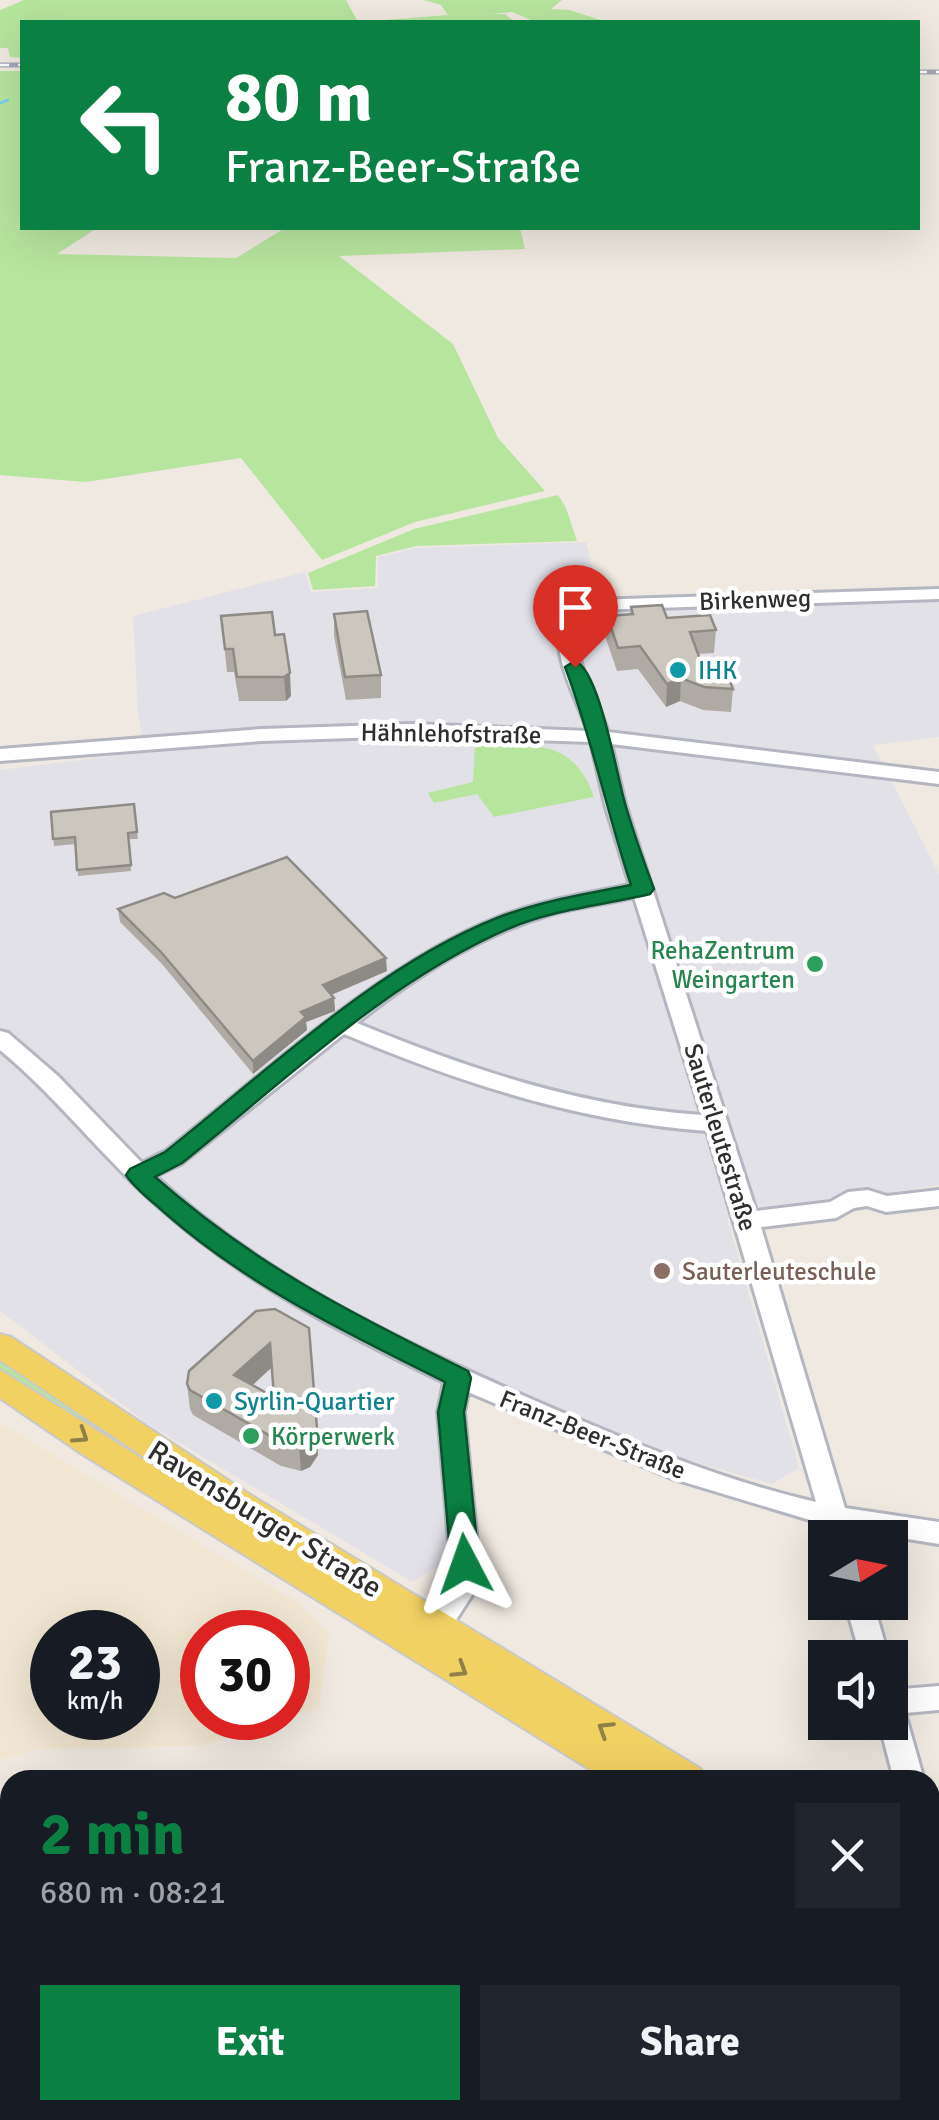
<!DOCTYPE html>
<html lang="en">
<head>
<meta charset="utf-8">
<style>
	body { margin:0; font-family:Signika,sans-serif; background:#20242c; color:#f1f3f6; height:100vh; display:flex; flex-direction:column; font-size:38px; white-space:nowrap }
	* { box-sizing:border-box; margin:0 }
	p { font-size:32px; color:#9ea1a6 }
	.icon { flex:none; width:55px; height:55px; fill:none; stroke:currentColor; stroke-width:2; stroke-linecap:round; stroke-linejoin:round }
	.map { position:relative; flex:1; overflow:hidden }
	.panel { position:absolute; left:0px; top:1770px; width:940px; height:350px; display:flex; flex-direction:column; background:#171b24; border-radius:30px 30px 0 0; box-shadow:0 10px 40px #0002 }
	.panel>* { flex:none }
	.hud { position:absolute; left:20px; top:20px; width:900px; height:210px; border-radius:0px; box-shadow:0 10px 40px #0002; background:#0b8043; color:#fff; overflow:hidden }
	.needle { width:65px; rotate:80deg }
	.controls { position:absolute; left:808px; top:1520px; display:grid; gap:20px }
	.controls a { display:grid; place-items:center; width:100px; height:100px; border-radius:0px; background:#171b24; box-shadow:0 10px 40px #0002; font-size:50px }
	.speed { position:absolute; left:30px; top:1610px; display:flex; gap:20px; font-size:50px; font-weight:700; text-align:center }
	.speed>* { display:grid; place-content:center; width:130px; height:130px; border-radius:50%; background:#171b24; box-shadow:0 10px 40px #0002; line-height:1 }
	.speed small { font-size:25px; font-weight:400 }
	.speed .limit { border:15px solid #d22; background:#fff; color:#111 }
	.pin { position:absolute; display:grid; place-items:center; width:85px; height:85px; color:#fff; margin:-102px -42px; border-radius:50% 50% 50% 0; rotate:-45deg; box-shadow:0 0 10px #0007 }
	.pin .icon { rotate:45deg }
	.me { position:absolute; width:110px; margin:-55px; rotate:356deg; stroke-linejoin:round; filter:drop-shadow(0 0 8px #0008) }
	.turn { display:flex; align-items:center; gap:35px; height:210px; padding:0 40px; font-size:45px }
	.turn .icon { width:130px; height:130px; stroke-width:2.5 }
	.turn b { display:block; font-size:70px; line-height:85px }
	.round { display:grid; place-items:center; flex:none; width:105px; height:105px; border-radius:0px; background:#20242c }
	.summary { display:flex; align-items:center; justify-content:space-between; height:170px; padding:0 40px }
	h1 { font-size:60px; font-weight:800; line-height:75px; color:#0b8043 }
	.action { display:flex; gap:20px; margin-top:auto; padding:20px 40px }
	.action a { flex:1; height:115px; border-radius:0px; background:#0b8043; color:#fff; font-size:40px; font-weight:800; line-height:115px; text-align:center }
	.action a+a { background:#20242c; color:#f1f3f6 }
	.map>svg:first-child { display:block }
</style>
</head>
<body>
<div class="map">
<svg width="939" height="2120" viewBox="0 0 939 2120">
	<rect width="100%" height="100%" fill="#efe9e1"/>
	<path fill="#e3e1e8" d="M586,542l14,57 339,-13v151l-66,8 66,129v311l-212,33 72,250 -27,16 -119,-34 -168,-73 -41,7 15,170 -47,28 -264,-158 -148,-113v-541l145,-18 -7,-38 -5,-98 172,-44 6,20 67,-4v-31l38,-9z"/>
	<path fill="#f0e6d1" fill-rule="evenodd" d="M0,1423l294,177 35,34 -10,74 -119,38 -158,3 -42,10zM52,1632h86v86h-86zM202,1632h86v86h-86z"/>
	<g fill="#b6e59e">
		<path d="M24,0h322l12,22 90,-7 -7,-10 -17,-5h138l-11,9 18,1 38,12h-71l-24,-10 -21,2h14l10,8h-493v36l-12,-1 -2,-9h-8v-38z"/>
		<path d="M0,71h22v157h75l-40,26 179,4 49,-30h235l5,21 -186,7 114,88 45,94 47,53 -130,31 -93,38 -81,-102 -155,24 -86,-7z"/>
		<path d="M558,495l8,13 11,33 -161,5 -40,10 -1,30 -62,4 -5,-17 106,-44z"/>
		<path d="M475,744c56,3 97,-9 119,53l-100,20 -17,-23 -43,9 -6,-10 45,-11z"/>
		<path d="M0,1358l661,416 -545,-328 -116,-76z"/>
	</g>
	<g fill="none" stroke-linecap="round" stroke-linejoin="round">
		<path stroke="#75cff0" stroke-width="2.5" d="M0,103l8,-3"/>
		<defs>
			<g id="minor">
				<path d="M939,589v10l-345,11 -14,5c-12,40 15,80 28,117l331,40v12l-328,-40 14,60 131,407 74,-9 18,-10 20,-2 19,6 52,-6v16l-53,6 -19,-6 -13,2 -18,10 -75,9 84,281 94,14v22l-88,-14 2,8h-27l-3,-14 -149,-45 -206,-87 -4,20 15,152 -5,28 -27,42 -10,3 -10,-3 -4,-8 24,-37 4,-25 -13,-152 6,-30c-101,-48 -202,-101 -286,-176 -56,-49 -101,-109 -158,-156v-19l8,2 50,43 84,87 24,-12c100,-78 213,-186 331,-233 43,-17 88,-24 133,-33l-25,-81 -14,-62 -179,-6 -150,5 -262,20v-12l262,-20 150,-5 176,7c-13,-38 -43,-83 -22,-123l26,-8zM634,897l68,218c-121,-8 -233,-46 -345,-92 59,-47 122,-88 194,-109 27,-7 56,-11 83,-17zM344,1034c117,49 236,88 363,97l109,371c-96,-22 -188,-61 -278,-100 -135,-59 -273,-124 -383,-226l27,-13z"/>
				<path d="M845,1602h28l16,56h-28z"/>
				<path d="M939,1686v24l-34,3 19,67h-30l-15,-58h11v-32z"/>
				<path d="M930,1843l9,3v57l-9,-4z"/>
			</g>
			<g id="major">
				<path d="M0,1334l11,3 238,157 452,275 5,11h-99l-525,-326 -82,-56v-28l197,123 -197,-133z"/>
				<path d="M930,1909l9,3v67l-9,-3z"/>
			</g>
		</defs>
		<use href="#minor" stroke="#b4b7c1" stroke-width="6"/>
		<use href="#major" stroke="#c9c9c9" stroke-width="4"/>
		<use href="#minor" fill="#fff" fill-rule="evenodd"/>
		<use href="#major" fill="#f2d163" fill-rule="evenodd"/>
		<defs>
			<g id="rail">
				<path d="M0,65h22"/>
				<path d="M918,72h21"/>
			</g>
		</defs>
		<use href="#rail" stroke="#a3a6b8" stroke-width="5"/>
		<use href="#rail" stroke="#fff" stroke-width="2.5" stroke-dasharray="9" stroke-linecap="butt"/>
	</g>
	<g fill="#afaba4" fill-rule="evenodd">
		<path d="M631,607l36,11 49,12 -2,23 -16,1 4,11 31,24 -2,23 -28,-2 -23,-9 -14,6 -28,-38 -21,2 -11,-32 1,-23 23,-2z"/>
		<path d="M334,614l47,61v23l-35,2 -12,-64z"/>
		<path d="M221,616l54,19 16,61 -5,5h-47l-5,-29h-7z"/>
		<path d="M134,804l4,35h-9l2,32 -53,5 -2,-32 -22,2 -3,-34z"/>
		<path d="M175,898l212,73 -56,24 3,3 1,13 -29,11 1,8 -54,44 -91,-110 -42,-42 -2,-13z"/>
		<path d="M256,1311l62,144 -8,12 -9,4 -20,-5 -88,-51 -3,-6 -3,-25zM271,1368l3,29 -21,-12z"/>
		<path d="M10,1853v47l-7,-2 -3,-14v-7z"/>
	</g>
	<g fill="#8e8b86">
		<path d="M290,673l1,23 -5,5 -2,-24z"/>
		<path d="M681,678l-1,23 -14,6 1,-23z"/>
		<path d="M386,958l1,13 -63,27 -1,-13z"/>
		<path d="M334,998l1,13 -29,11 1,8 -54,44v-13l48,-49z"/>
		<path d="M270,1343l1,25 -35,32 -2,-25z"/>
		<path d="M317,1429l1,26 -8,12 -9,4 -2,-25z"/>
		<path d="M480,2110h4l-2,10h-4z"/>
	</g>
	<g fill="#cbc7bf" stroke="#8e8b86" stroke-width="2.5" fill-rule="evenodd">
		<path d="M662,605l5,13 43,-3 6,15 -26,2 12,33 24,6 7,18 -29,-2 -23,-9 -14,6 -27,-38 -22,2 -11,-32 26,-2 -2,-7z"/>
		<path d="M367,611l14,64 -36,2 -11,-63z"/>
		<path d="M272,612l3,23 9,-1 6,39 -6,4h-47l-4,-28h-8l-4,-33z"/>
		<path d="M134,804l3,28 -9,1 3,32 -54,5 -2,-33 -22,2 -2,-27z"/>
		<path d="M287,857l99,101 -63,27 11,13 -33,14 5,5 -53,44 -92,-109 -43,-43 46,-16 11,5z"/>
		<path d="M275,1309l34,19 8,101 -9,13 -9,4 -20,-5 -89,-51 -3,-6 2,-13 67,-60zM270,1343l4,54 -40,-22z"/>
		<path d="M10,1853v29l-10,-2z"/>
		<path d="M0,2090l10,2v18h470l-2,10h-478z"/>
	</g>
	<defs><path id="oneway-chevron" d="M-2-3.5L2.5 0L-2 3.5" fill="none" stroke-width="1.6" stroke-linecap="round" stroke-linejoin="round" transform="scale(2.5)"/></defs>
	<g stroke="#908048">
		<use href="#oneway-chevron" transform="translate(81 1436) rotate(33)"/>
		<use href="#oneway-chevron" transform="translate(460 1670) rotate(32)"/>
		<use href="#oneway-chevron" transform="translate(605 1729) rotate(-148)"/>
	</g>
	<path fill="#0b8043" stroke="#07532c" stroke-width="2.5" d="M575,661c25,9 42,118 51,146 8,27 18,55 28,82l-4,5c-46,11 -95,15 -140,34 -123,53 -224,152 -328,235l-27,14c100,88 195,136 313,194l3,7 -7,34 15,152 -4,7 -10,4 -10,-4 -4,-7 -13,-152 7,-30c-98,-49 -197,-96 -280,-169 -13,-12 -29,-23 -39,-38l4,-6 35,-17c101,-80 213,-187 332,-234 43,-17 89,-24 134,-33 -24,-72 -39,-147 -66,-218z"/>
	<g fill="#0f9aa8" stroke="#fff" stroke-width="4">
		<circle cx="678" cy="670" r="10"/>
		<circle cx="214" cy="1401" r="10"/>
	</g>
	<g fill="#2e9e5b" stroke="#fff" stroke-width="4">
		<circle cx="815" cy="964" r="10"/>
		<circle cx="251" cy="1436" r="10"/>
	</g>
	<circle fill="#8d6e63" stroke="#fff" stroke-width="4" cx="662" cy="1271" r="10"/>
	<g text-anchor="middle" stroke-width="9" stroke-linejoin="round" paint-order="stroke">
		<g font-size="25" fill="#2e2e2e" stroke="#fff">
			<text transform="translate(755 599) rotate(-2)" y="9">Birkenweg</text>
			<text transform="translate(451 733) rotate(1)" y="9">Hähnlehofstraße</text>
			<text transform="translate(721 1137) rotate(73)" y="9">Sauterleutestraße</text>
			<text transform="translate(593 1434) rotate(22)" y="9">Franz-Beer-Straße</text>
		</g>
		<g font-size="25" fill="#0d838f" stroke="#fff" text-anchor="start">
			<text x="698" y="679">IHK</text>
			<text x="234" y="1410">Syrlin-Quartier</text>
		</g>
		<g font-size="25" fill="#27864d" stroke="#fff" text-anchor="end">
			<text x="795" y="959">RehaZentrum<tspan x="795" dy="29">Weingarten</tspan></text>
			<text x="271" y="1445" text-anchor="start">Körperwerk</text>
		</g>
		<g font-size="25" fill="#785e54" stroke="#fff" text-anchor="start">
			<text x="682" y="1280">Sauterleuteschule</text>
		</g>
		<g font-size="30" fill="#2e2e2e" stroke="#fff">
			<text transform="translate(265 1519) rotate(32)" y="10">Ravensburger Straße</text>
		</g>
	</g>
</svg>
<div class="controls">
<a><svg class="needle" viewBox="-14 -14 28 28"><path d="M0-13l5 13h-10z" fill="#e53935"/><path d="M0 13l5-13h-10z" fill="#9ea1a6"/></svg></a>
<a><svg class="icon" aria-label="sound" viewBox="0 0 24 24"><path d="M4 9h4l5-4v14l-5-4H4zM17 9q2 3 0 6"/></svg></a>
</div>
<div class="speed"><div>23<small>km/h</small></div><div class="limit">30</div></div>
<div class="pin" style="left:575px;top:667px;background:#d93025"><svg class="icon" aria-label="arrive" viewBox="0 0 24 24"><path d="M6 21V4h12l-3 4 3 4H6"/></svg></div>
<svg class="me" style="left:465px;top:1564px" viewBox="-20 -20 40 40"><path d="M0-17L14 15 0 8-14 15z" fill="#0b8043" stroke="#fff" stroke-width="4"/></svg>
<div class="hud">
<div class="turn"><svg class="icon" aria-label="left" viewBox="0 0 24 24"><path d="M17 20v-9H6M10 6l-5 5 5 5"/></svg><div><b>80 m</b>Franz-Beer-Straße</div></div>
</div>
<section class="panel">
<div class="summary"><div><h1>2 min</h1><p>680 m · 08:21</p></div><a class="round"><svg class="icon" aria-label="close" viewBox="0 0 24 24"><path d="M6 6l12 12M18 6L6 18"/></svg></a></div>
<div class="action"><a>Exit</a><a>Share</a></div>
</section>
</div>
</body>
</html>
